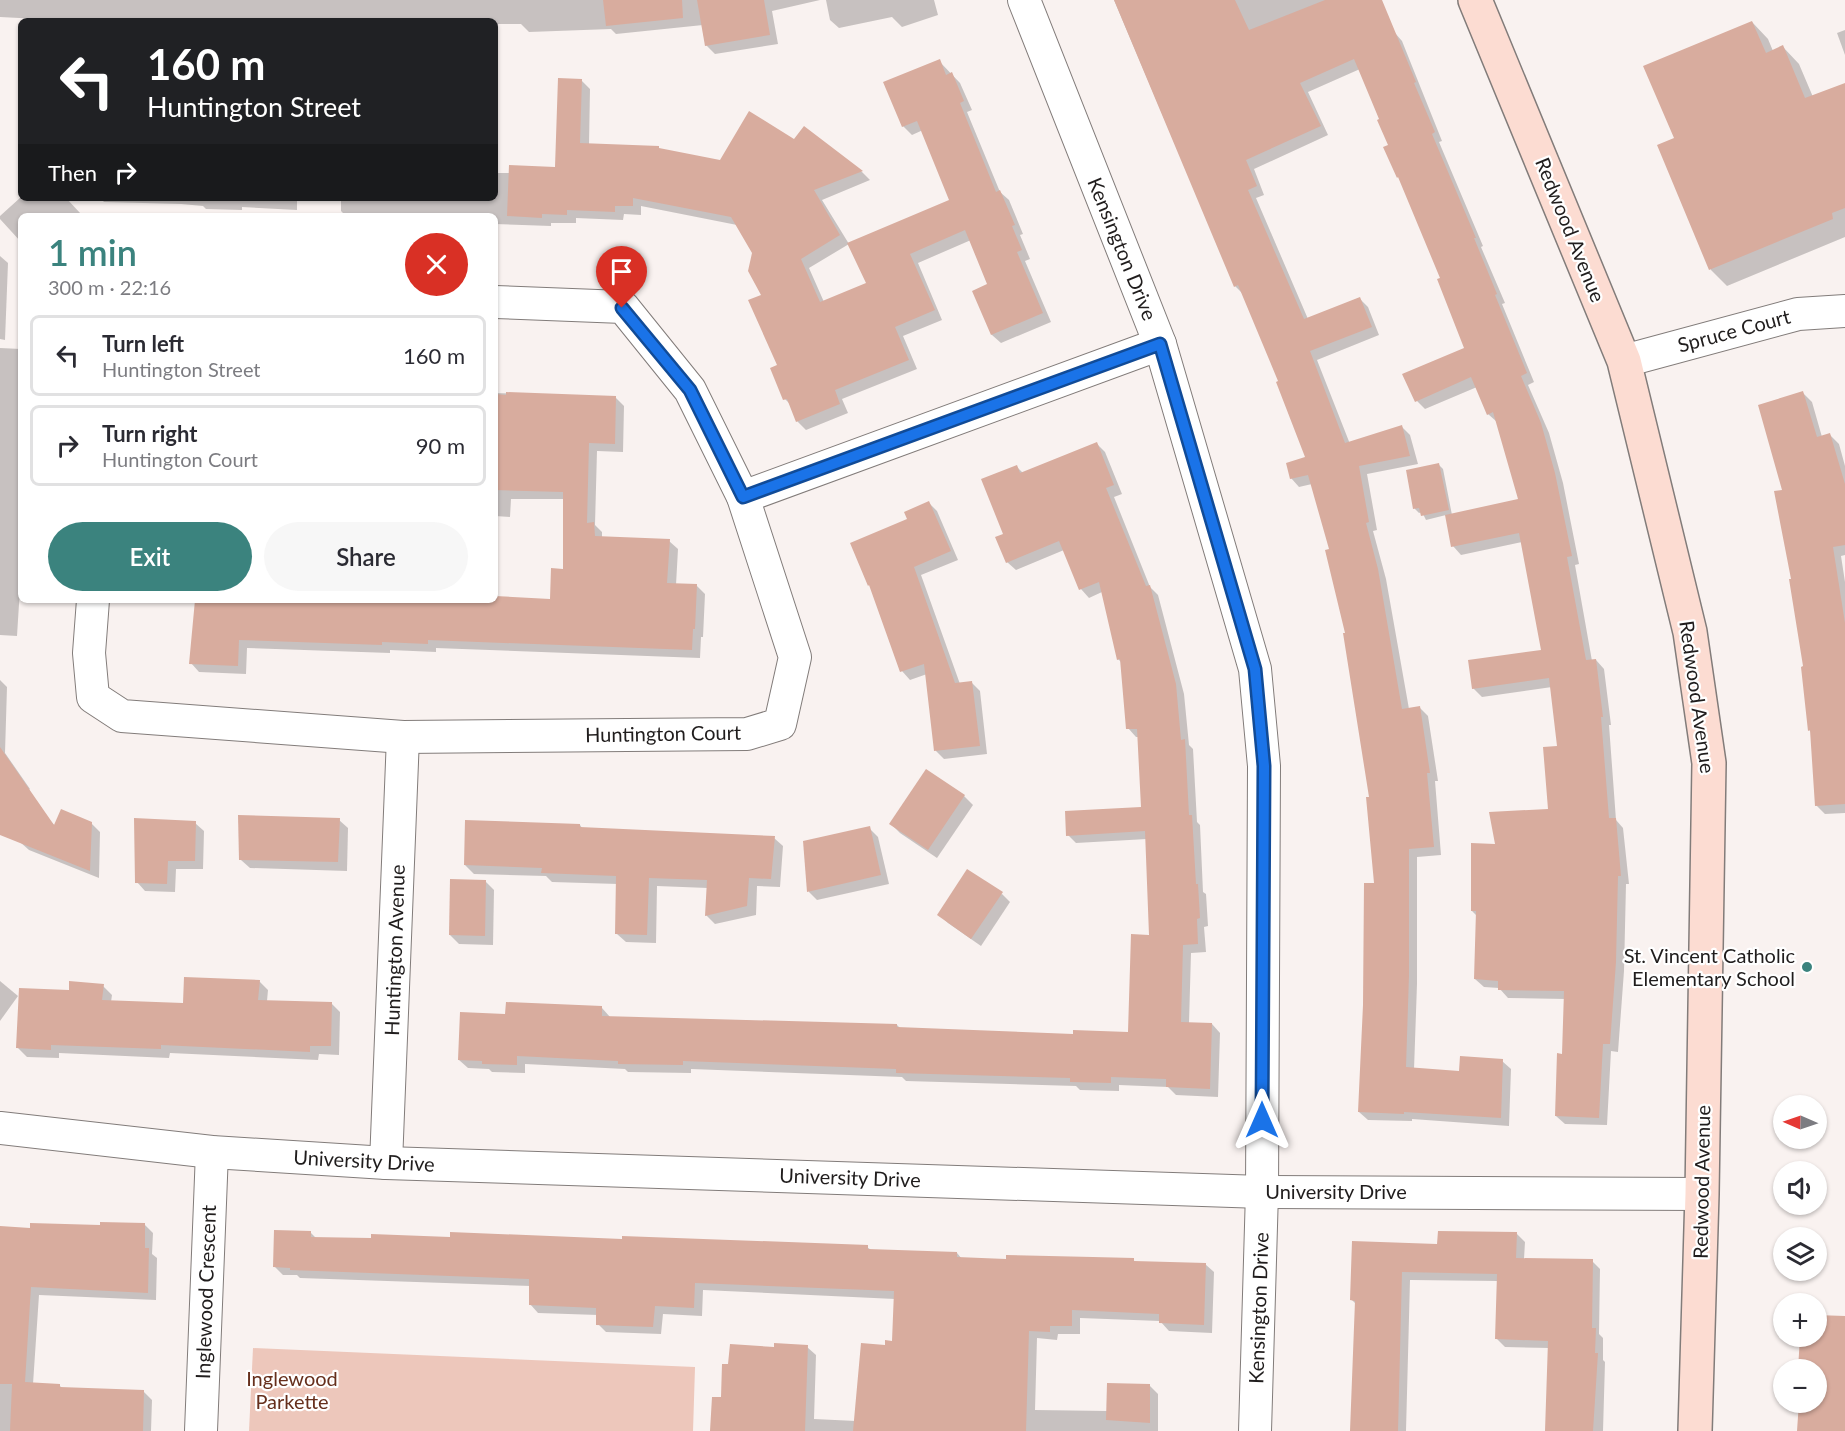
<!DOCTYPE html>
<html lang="en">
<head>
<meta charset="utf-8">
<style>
	body { margin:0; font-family:Lato,sans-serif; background:#f7f7f7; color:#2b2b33; height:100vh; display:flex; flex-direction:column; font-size:22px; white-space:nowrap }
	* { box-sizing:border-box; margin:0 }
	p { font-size:20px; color:#7c7c81 }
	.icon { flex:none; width:33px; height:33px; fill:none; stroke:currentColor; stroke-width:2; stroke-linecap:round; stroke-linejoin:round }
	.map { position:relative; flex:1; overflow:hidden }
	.panel { position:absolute; left:18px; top:213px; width:480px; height:390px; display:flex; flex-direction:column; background:#fff; border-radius:9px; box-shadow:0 2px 4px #0004 }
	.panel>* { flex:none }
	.banner { position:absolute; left:18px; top:18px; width:480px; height:183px; border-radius:9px; box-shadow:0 2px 4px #0004; background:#202124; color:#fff; overflow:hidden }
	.needle { width:39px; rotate:272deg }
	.tools { position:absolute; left:1773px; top:1095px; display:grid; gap:12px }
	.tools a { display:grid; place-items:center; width:54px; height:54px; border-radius:50%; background:#fff; box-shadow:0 2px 4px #0004; font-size:30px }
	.pin { position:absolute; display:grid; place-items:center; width:51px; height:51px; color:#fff; margin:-62px -26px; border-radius:50% 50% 50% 0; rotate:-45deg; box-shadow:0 0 6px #0007 }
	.pin .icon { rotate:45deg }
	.me { position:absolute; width:66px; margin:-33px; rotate:0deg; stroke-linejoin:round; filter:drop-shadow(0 0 4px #0008) }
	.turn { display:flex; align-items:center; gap:21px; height:126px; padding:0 30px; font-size:27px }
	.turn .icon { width:78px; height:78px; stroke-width:2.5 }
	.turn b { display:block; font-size:42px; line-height:51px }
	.then { display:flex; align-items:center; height:57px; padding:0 30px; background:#0003; gap:12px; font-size:22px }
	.round { display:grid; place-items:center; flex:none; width:63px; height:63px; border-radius:32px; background:#f7f7f7 }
	.headline { display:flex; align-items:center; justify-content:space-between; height:102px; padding:0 30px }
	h1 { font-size:36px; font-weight:600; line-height:45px; color:#3b837e }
	.primary-button { display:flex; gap:12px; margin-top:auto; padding:12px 30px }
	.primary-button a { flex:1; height:69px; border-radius:36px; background:#3b837e; color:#fff; font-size:24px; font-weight:600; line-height:69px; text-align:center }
	.primary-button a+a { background:#f7f7f7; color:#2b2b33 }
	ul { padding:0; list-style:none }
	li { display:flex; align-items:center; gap:18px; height:81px; margin:0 12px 9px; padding:0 18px; border:3px solid #e1e1e2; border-radius:9px }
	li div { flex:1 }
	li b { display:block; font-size:22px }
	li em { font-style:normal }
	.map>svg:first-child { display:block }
</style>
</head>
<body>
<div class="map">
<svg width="1845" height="1431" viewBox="0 0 1845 1431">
	<rect width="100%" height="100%" fill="#f9f2f0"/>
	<path fill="#edc7bb" d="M253,1348l442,19 -2,64h-444z"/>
	<g fill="#0003">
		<path d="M0,0h820l-48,11 6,33 -63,10 -9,-9 -3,-20 -87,9 -5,-5 -82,3 -8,-8h-26v-3h-250l-92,-2v2h-76l-77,-4z"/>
		<path d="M826,0h108l4,15 -36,12 -10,-10 -53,11 -9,-8z"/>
		<path d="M1114,0h267l14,33 7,8 40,100 -3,1 44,104 -2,1 24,56 -3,1 32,78 -6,3 21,48 14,50 16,81 -4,1 17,96 4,-1 8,9 7,56h-2l7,95 7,8 6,56h-3l-2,87 -6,81 -7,-1 -4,74 -42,-1 -9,-8 8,-61 2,-56 -58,-1 -9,-10 -15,-1 -9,-8 2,-63 -5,-5 25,-66 53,-35 9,-63 -7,-60 -70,10 -9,-9 70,-37 -21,-109 -61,13 -8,-9 -7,-31 -20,5 -4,-8 -3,1 -4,-4 -8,-38 32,-6 4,4 9,46 68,-14 -23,-79 -9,-8 -11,-27 -52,22 -8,-8 49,-53 -24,-69 -82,-210 -52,23 20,43 -74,34 10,26 -8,3 52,121 51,-21 9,9 11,28 -62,25 33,84 52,-17 8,8 8,29 -51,10 10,56 -4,1 13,48 23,130 11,-1 8,8 10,65h-3l6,74 -24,2v127l-3,86 47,3 41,-12 9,8 -2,57 -97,-7v2l-44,-1 -9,-8 17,-227 -6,-87 -23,-164 -16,-84 -19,-66 -13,3 -8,-9 16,-20 -27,-76 -37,-88 -8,-8z"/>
		<path d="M1752,22l16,17 5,12 10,-4 16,17 14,33 32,-13v153l-118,49 -16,-16 -52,-124 17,-7z"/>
		<path d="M1845,30v25l-8,-22z"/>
		<path d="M939,61l21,22 12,27 -5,2 33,80 9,8 14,34 -3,1 10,24 -5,2 26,61 -50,21 -9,-8 -3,-50 -18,-45 -53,23 24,57 -39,16 14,33 -75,30 6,14 -42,17 -9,-9 -6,-16 -6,-6 -31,-146 -17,-28 -96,-19v9l-17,-1 -1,6 -47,-2v5h-25v3l-56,-2v-8h-149l-5,-5v-11l-44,-2v12l-55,-3v3l-36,-1 -3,-3 -22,-2 -77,-2 -4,-4h395v-25h15l47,-5 24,-88 9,9 -1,56 72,5 60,12 74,-21 9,-13 58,44 8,8 -48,20 27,44 -40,24 15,34 44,-18 83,-83 -28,-71 -11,5 -9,-9z"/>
		<path d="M21,197l45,1 15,16 -1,2h-59v26l-21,-23v-3z"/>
		<path d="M0,256l8,7 -3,77 -5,-1z"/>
		<path d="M0,348l21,1v224l-4,63 -17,-1z"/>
		<path d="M495,393l121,5 8,8 -1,46 -26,-1 -2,74 7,7v6l67,3 9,8 -2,36h20l9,9 -2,43h-2l-1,21 -238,-9 -26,-1v4l-46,-2v3l-143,-5 -1,26 -47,-2 -8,-9 7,-63h85v3l48,1v-4h164v-2l56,2 14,-30v-71h-54l-1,18 -15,-1z"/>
		<path d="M1803,393l9,9 10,35 8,-2 9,9 6,22v89l-4,1 4,26v231l-20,1 -9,-9 -5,-73 -2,-2 -5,-62 -11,-88 -9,-89z"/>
		<path d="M1097,444l8,8 17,42 -8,3 36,90 8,8 26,99 5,51 4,4 4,73 3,3 3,67 3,2 2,32 -4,1 2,25 -15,1 -2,70 23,1 8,9 -2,64 -42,-2 -8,-8 -49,-2v6l-39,-1 -4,-4 -170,-5 -4,-4 -211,-8v4l-63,-1 -3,-3 -100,-5v9l-33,-1 -3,-3 -21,-1 -9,-8 48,-45 95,-7 8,9 287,8 3,3 174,8 55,-2 22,-98 -4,-97 -71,4 -8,-8 75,-26 -4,-72h-3l-8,-9 -6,-65 -4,-4 -16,-67 -13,6 -8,-9 -17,-39 -48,20 -9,-8 -2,-27 12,-68 6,6z"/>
		<path d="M929,503l8,8 21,49 -37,15 39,109 12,-1 8,8 7,63 -43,5 -8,-8 -9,-77 -17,6 -8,-9 7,-151z"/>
		<path d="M0,680l7,7 -2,66 25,36 -30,25z"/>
		<path d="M964,796l9,9 -36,53 -37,-25 -9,-9z"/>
		<path d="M47,817l8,9 36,-3 9,9 -1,46 -70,-28 -9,-8z"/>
		<path d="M339,820l9,8 -1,43 -97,-3 -9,-8z"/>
		<path d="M195,823l9,8 -1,38h-27l-1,23 -30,-1 -8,-9z"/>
		<path d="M580,825l2,3 192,10 9,8 -3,41 -23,-1 -1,29 -41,9 -9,-9 2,-27 -51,-2 -1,57 -30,-1 -9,-8 1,-50 -66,-2 -6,-6 -72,-2 -9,-9z"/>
		<path d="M869,828l9,9 11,47 -72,16 -8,-8 -4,-49z"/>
		<path d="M485,881l9,9 -1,55 -34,-1 -9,-9z"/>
		<path d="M1002,894l8,8 -29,44 -33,-23 -9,-9z"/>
		<path d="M0,981l18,15 -18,25z"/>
		<path d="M259,981l9,9 -1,11 64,2 9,9 -1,43 -20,-1 -1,6 -148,-7 -1,5 -110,-5v5l-32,-1 -9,-9 52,-57 33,-5 9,9 -1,7 74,3z"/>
		<path d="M144,1224l9,9 -1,21 5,4 -1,42 -117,-5 -6,89 26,1 3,3 81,3 9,9 -1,31h-151v-203l31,1z"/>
		<path d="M311,1233l5,5 308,3 243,6 4,3 86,3 5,6 171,1 3,2 69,2 9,8 -2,61 -43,-2 -9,-10 -80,-3v16h-22l-1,6 -20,-2 -2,72 73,1 42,-25 8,8v37h-446l10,-32 54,-50 31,-2 9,8 -2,64 42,2 30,-75 8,-4 1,-43 -192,-9 -1,26 -39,-2 -2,20 -55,-2 -8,-8v-9l-60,-2 -8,-9 1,-18 -231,-8 -3,-3h-14l-8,-8z"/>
		<path d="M1516,1233l9,9 -1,17 68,2 8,8 -1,65 4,4v22l2,2 -2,69h-56l2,-83 -44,-1 -8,-8 1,-58 -88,-1 -4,151h-55l6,-126 -5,-5 87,-55z"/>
	</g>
	<g fill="#d8ac9e">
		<path d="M603,0h79l1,18 -77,8z"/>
		<path d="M697,0h67l6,35 -65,11z"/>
		<path d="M1114,0h121l14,30 76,-30h57l34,82 -2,1 21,49 -3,2 44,104h-2l23,56 -2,1 32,78 -6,3 20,47 14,50 17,83 -5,1 19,103 10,-1 7,58h-2l8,101h7l5,58h-3l-2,86 -6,82h-7l-4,74 -44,-2 2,-63 5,1 2,-63 -66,-1v-9l-24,-2 2,-68h-5v-68l24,1 -6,-32 59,-3 -5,-62 14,-1 -8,-68 -77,11 -4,-29 73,-10 -22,-117 -68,14 -6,-32 73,-16 -25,-87 -6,3 -16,-38 -56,25 -13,-28 62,-26 -27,-69 3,-1 -42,-101 -1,1 -14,-31 5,-2 -11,-25 2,-1 -25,-60 -54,24 21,43 -75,34 11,26 -9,4 56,129 56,-22 12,30 -62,24 35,92 57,-18 8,31 -51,10 10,56 -3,1 12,46 24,140 18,-3 10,67h-3l7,74 -25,2v126l-3,92 53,4 1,-15 43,3 -2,59 -97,-6v2l-46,-2 5,-107 1,-122h10l-8,-86h3l-26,-164h2l-20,-83 4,-1 -21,-74 -18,4 -4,-16 19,-6 -29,-75 2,-1 -40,-96 -4,2z"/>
		<path d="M1752,21l14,32 17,-8 22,53 40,-15v125l-13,5 1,6 -124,51 -52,-125 17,-7 -31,-72z"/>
		<path d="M940,59l6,16 6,-3 12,29 -4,2 36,89 4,-2 15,35 -3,1 10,24 -5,2 26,61 -52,22 -19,-44 15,-7 -22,-54 -55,24 25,56 -40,17 14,33 -74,30 5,14 -44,18 -9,-23 -4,1 -13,-32 7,-3 -29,-65 13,-5 -13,-24 4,-18 -21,-36 -98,-19v8h-18v6l-48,-2v5l-25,-1v4l-35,-2 2,-51 46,2 3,-89 24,1 -2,64 79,3v2l61,12 29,-49 45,28 10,-13 59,45 -49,19 26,45 -39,24 19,43 46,-19 -19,-40 102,-43 -32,-79 -15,6 -19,-45z"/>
		<path d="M1803,391l14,46 13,-4 15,51v61l-12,2 12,76v181l-30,2 -5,-76 -2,1 -7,-64 2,-1 -14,-87h2l-17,-88 8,-1 -24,-85z"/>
		<path d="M506,392l110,4 -1,48 -26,-1 -2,80 7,-1 1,14 75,3 -3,44 30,1 -2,45h-2l-1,21 -239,-9 -25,-1v4l-46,-2v3l-143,-5 -1,26 -49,-2 6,-64 76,3v-2l59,2v-3h165v-4l55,3 1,-31 12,1v-77l-68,-2v-96l11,1z"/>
		<path d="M1097,442l17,43 -8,3 40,98 4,-1 26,99 5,56 4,-1 4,76h3l4,69h2l2,34 -3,1 1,25 -15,1 -2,77 31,1 -2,66 -44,-2v-8l-55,-2v6l-41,-1v-4l-174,-5v-4l-213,-8v4l-65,-1v-3l-101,-5v9l-35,-1v-3l-24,-1 2,-48 45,2 1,-12 96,4v10l295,8v3l176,7v-4l55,2 3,-98 18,1 -4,-104 -79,5 -1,-25 76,-4 -4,-78h-11l-6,-70 -3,1 -18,-78 -20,8 -20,-49 -53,22 -11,-26 8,-3 -22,-55 36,-14 3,8z"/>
		<path d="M1439,463l10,47 -28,6 -2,-8 -6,1 -7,-39z"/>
		<path d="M929,501l22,50 -37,16 41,116 17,-2 8,65 -46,5 -10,-87 -24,8 -31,-87 -1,1 -18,-43 57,-24 -3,-7z"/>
		<path d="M0,747l54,78 7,-16 31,13 -2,49 -90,-36z"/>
		<path d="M926,769l39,26 -37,55 -39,-26z"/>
		<path d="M238,815l102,3 -2,44 -99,-2z"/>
		<path d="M134,818l62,3 -1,40h-27l-1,23 -32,-1z"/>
		<path d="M465,820l115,4v3l195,9 -4,43 -22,-1 -2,28 -42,10 2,-36 -58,-2 -2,57 -32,-1 1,-58 -75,-3 1,-5 -78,-3z"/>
		<path d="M870,826l11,49 -74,17 -4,-51z"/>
		<path d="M967,869l36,23 -32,47 -34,-24z"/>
		<path d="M450,879l36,1 -1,56 -36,-1z"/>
		<path d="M184,977l76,3 -2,20 74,2 -1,44h-21v6l-149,-7v4l-110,-4v5l-35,-2 3,-60 50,2v-9l35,3 -2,16 81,3z"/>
		<path d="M100,1222l45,1v25h4l-1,45 -117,-6 -6,95 35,2v3l84,3 -1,41h-133l2,-47h-12v-158l30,2v-5l70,2z"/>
		<path d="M274,1230l37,1v6l60,1v-4l79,3v-5l172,7v-3l246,9v4l89,3v5l49,2v-4l87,2 41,1v3l72,2 -2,62 -45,-2v-9l-87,-4v16h-22v6l-21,-1 -3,100h-173l8,-88 24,2v-5l7,1 2,-50 -199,-8 -1,25 -39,-2 -2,21 -57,-2v-17l-67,-3v-26l-239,-9v-2l-17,-1z"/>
		<path d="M1438,1231l79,1 -1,26 77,1 -1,69h4l-1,25h3l-5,78h-48l3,-90 -53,-2 2,-65 -95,-2 -4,159h-48l5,-130 -5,-1 2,-59 85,3z"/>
		<path d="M1816,1315l29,1v115h-48l2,-29h17v-32h-18l2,-34h16z"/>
		<path d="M774,1343l34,2 -3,86h-95l2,-34h9l1,-33h6l2,-20 44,3z"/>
		<path d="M1107,1383l43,1v39l-44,-3z"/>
	</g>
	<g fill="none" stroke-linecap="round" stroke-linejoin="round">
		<defs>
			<g id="street">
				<path d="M1024,0l136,344 95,325 9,97 -2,426 -7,239"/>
				<path d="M1624,361l174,-47 47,-3"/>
				<path d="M743,497l417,-153"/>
				<path d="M93,600l-4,53 4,44 29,19 281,21 344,-3 33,-10 15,-67 -52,-160 -53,-107 -67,-83 -128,-5"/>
				<path d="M0,1128l212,24 174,11 876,29 440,2"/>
				<path d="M386,1163l17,-426"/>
				<path d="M201,1431l11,-279"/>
			</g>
			<path id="secondary" d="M1475,0l149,361 66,271 19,131 -7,431 -7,237"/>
		</defs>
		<use href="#street" stroke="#827c7a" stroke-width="34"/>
		<use href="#secondary" stroke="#827c7a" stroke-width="36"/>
		<use href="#street" stroke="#fff" stroke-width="32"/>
		<use href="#secondary" stroke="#fcdcd2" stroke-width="33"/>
	</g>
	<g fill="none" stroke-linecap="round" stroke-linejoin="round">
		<defs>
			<path id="route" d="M622,308l68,82 53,107 417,-153 95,325 9,97 -2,354"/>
		</defs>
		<use href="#route" stroke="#114b97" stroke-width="15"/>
		<use href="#route" stroke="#1a73e8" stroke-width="10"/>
	</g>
	<circle fill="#3b837e" stroke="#fff" stroke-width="2" cx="1807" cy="967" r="6"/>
	<g text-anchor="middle" stroke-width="4.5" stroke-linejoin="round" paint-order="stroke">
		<g font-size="20" fill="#201d1d" stroke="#fff">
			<text transform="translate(1570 230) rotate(68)" y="7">Redwood Avenue</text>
			<text transform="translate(1122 249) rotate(68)" y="7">Kensington Drive</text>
			<text transform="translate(1734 331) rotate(-15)" y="7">Spruce Court</text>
			<text transform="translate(1697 697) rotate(82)" y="7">Redwood Avenue</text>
			<text transform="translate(663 734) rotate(-1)" y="7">Huntington Court</text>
			<text transform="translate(395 950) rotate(-88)" y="7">Huntington Avenue</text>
			<text transform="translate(364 1161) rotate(3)" y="7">University Drive</text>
			<text transform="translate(850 1178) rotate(2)" y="7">University Drive</text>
			<text transform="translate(1702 1182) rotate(-89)" y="7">Redwood Avenue</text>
			<text x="1336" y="1199">University Drive</text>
			<text transform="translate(206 1292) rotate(-88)" y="7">Inglewood Crescent</text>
			<text transform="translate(1259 1308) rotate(-88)" y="7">Kensington Drive</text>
		</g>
		<g font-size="20" fill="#201d1d" stroke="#fff" text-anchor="end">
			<text x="1795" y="963">St. Vincent Catholic<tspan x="1795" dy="23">Elementary School</tspan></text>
		</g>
		<g font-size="20" fill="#662f1c" stroke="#fff">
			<text x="292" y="1386">Inglewood<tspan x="292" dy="23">Parkette</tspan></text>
		</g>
	</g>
</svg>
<div class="tools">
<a><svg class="needle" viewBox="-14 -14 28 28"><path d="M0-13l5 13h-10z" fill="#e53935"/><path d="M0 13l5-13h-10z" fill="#7c7c81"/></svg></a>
<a><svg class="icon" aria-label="sound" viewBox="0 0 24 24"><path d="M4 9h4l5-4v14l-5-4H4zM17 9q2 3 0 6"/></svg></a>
<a><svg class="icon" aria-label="layers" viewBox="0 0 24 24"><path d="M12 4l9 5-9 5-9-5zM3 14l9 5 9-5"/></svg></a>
<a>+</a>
<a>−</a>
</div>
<div class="pin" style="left:622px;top:308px;background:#d93025"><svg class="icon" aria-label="arrive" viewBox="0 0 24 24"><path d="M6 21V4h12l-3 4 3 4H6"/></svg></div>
<svg class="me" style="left:1262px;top:1120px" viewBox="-20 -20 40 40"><path d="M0-17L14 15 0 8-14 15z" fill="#1a73e8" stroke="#fff" stroke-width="4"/></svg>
<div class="banner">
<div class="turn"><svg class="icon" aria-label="left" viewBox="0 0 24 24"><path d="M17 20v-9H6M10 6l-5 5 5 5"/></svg><div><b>160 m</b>Huntington Street</div></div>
<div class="then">Then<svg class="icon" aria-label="right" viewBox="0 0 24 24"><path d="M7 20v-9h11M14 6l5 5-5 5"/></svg></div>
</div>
<section class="panel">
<div class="headline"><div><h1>1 min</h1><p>300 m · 22:16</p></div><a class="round" style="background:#d93025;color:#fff"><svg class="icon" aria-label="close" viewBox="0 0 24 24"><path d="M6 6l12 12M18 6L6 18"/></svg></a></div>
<ul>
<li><svg class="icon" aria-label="left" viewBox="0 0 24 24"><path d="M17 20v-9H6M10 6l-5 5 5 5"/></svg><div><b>Turn left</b><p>Huntington Street</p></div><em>160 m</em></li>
<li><svg class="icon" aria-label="right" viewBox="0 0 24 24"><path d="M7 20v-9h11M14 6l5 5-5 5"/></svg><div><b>Turn right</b><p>Huntington Court</p></div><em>90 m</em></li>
</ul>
<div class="primary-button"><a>Exit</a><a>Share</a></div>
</section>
</div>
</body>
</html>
